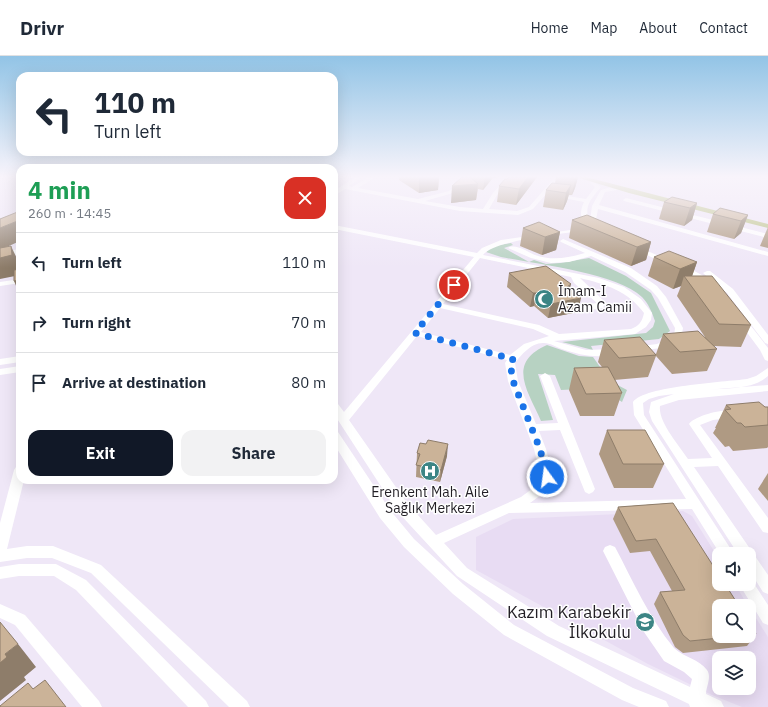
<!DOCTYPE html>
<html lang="en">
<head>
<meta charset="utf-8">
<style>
	body { margin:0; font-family:"IBM Plex Sans",sans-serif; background:#f2f2f3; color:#1f2937; height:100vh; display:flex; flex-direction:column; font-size:15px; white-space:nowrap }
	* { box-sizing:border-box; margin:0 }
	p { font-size:13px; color:#747a83 }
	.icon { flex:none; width:22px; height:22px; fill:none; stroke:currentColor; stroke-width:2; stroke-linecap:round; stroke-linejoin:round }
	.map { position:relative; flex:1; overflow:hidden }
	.sheet { position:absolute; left:16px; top:108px; width:322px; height:320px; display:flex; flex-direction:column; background:#fff; border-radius:12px; box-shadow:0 4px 16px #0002 }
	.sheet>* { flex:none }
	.guide { position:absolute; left:16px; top:16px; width:322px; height:84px; border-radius:12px; box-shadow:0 4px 16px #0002; background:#fff; color:#1f2937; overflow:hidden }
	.controls { position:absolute; left:712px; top:491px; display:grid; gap:8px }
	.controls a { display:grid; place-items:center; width:44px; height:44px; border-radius:8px; background:#fff; box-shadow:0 4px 16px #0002; font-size:20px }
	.pin { position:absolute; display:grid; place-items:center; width:34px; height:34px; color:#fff; margin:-17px; border:2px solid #fff; border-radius:50%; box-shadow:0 1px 4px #0007 }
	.me { position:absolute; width:44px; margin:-22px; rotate:346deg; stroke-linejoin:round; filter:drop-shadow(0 0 3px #0008) }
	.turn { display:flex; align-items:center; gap:14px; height:84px; padding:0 12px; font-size:18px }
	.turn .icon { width:52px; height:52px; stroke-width:2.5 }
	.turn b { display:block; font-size:28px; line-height:34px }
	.round { display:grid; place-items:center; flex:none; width:42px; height:42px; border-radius:12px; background:#f2f2f3 }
	.headline { display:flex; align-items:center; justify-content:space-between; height:68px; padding:0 12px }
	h1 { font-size:24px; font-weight:800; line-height:30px; color:#1e9e55 }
	.cta { display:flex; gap:8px; margin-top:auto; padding:8px 12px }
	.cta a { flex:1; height:46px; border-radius:12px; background:#111827; color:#fff; font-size:16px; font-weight:800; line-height:46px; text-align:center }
	.cta a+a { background:#f2f2f3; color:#1f2937 }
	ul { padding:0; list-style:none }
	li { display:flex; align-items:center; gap:12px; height:60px; padding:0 12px; border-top:1px solid #e0e1e3 }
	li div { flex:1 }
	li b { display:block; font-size:15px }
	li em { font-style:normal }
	header { display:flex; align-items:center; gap:24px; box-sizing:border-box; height:56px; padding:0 20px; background:#fff; border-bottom:1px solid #e0e1e3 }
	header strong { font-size:19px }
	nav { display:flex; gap:22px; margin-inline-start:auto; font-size:14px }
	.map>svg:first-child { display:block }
</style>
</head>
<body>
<header>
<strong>Drivr</strong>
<nav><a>Home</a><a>Map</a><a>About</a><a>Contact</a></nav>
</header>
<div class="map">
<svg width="768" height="651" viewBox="0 0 768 651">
	<rect width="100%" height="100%" fill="#efe7f7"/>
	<path fill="#e8dcf3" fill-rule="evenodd" d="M683,455l9,5 27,43v25h16l13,22h-29v30h30v-29l19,30v70h-26l-30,-12 -64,-31 -172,-94v-33l37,-18zM719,602h30v30h-30z"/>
	<g fill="#b7d2c2">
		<path d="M511,187l2,2 -9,3 25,14 5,-2 12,4 14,-1 29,-5 37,18 25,17 19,38 -11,8 -68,7 2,4 -31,-8 84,-9 7,-6 2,-6c-3,-9 -7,-18 -13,-24 -26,-24 -106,-33 -141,-40l-15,-5 7,-6z"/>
		<path d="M547,289l32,11 14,1 17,24 17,9 -5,12 -21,-14 -40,2 -6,-15 -17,-1 15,46 -12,1c-13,-30 -35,-58 6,-76z"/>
	</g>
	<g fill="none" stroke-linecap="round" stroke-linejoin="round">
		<g fill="#fff" fill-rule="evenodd">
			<path d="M355,121h7l-13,9 3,1 17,-10h7l-18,11 60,11 31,-8 17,-14h7l-20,16 -28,8 35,6 23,2 10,-16 14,-16h6l-16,18 -8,14 28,2 12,-4 26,-30h6l-28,32 -15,6 -58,-4 -115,-22 -11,7v-5z"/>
			<path d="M592,124l9,7c-12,14 -20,23 -7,40l-3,2c-11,-5 -12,-17 -7,-27l-31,-6 3,-2 30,5 9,-12 -6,-5z"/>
			<path d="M611,131h9l3,2 -18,3 -6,13 169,47v4l-170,-47 -2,11 8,7 -5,1 -9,-7 2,-15 9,-16z"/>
			<path d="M626,142l142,36v4l-144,-37 -1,-1z"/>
			<path d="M334,169l143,28 5,-5 19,-8 83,-12 1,1 -3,2c-21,3 -87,9 -99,24l116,23 25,9 17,12 11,14 -1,7 -5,7 -11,7 -81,7 32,9 27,-1 3,1 2,2 -2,2c-18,5 -37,1 -54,-5 -6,-2 -12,-6 -18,-6 -12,-1 -23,12 -29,20l3,18 18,43 22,-1 -18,-47 5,-3 5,3 45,113 -2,3 -4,2 -4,-2 -25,-62 -21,1 7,18 7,28 -8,15 -15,11 156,-4 -52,-84 -1,-13c11,-16 92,-20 114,-23l9,-3 12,-8v8c-15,14 -44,12 -63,14l63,-5v6l-89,9 -19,6c-2,16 19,39 28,53l24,-1 -23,-34c6,-9 44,-19 50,-10l-1,3 -25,3 -13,5 68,93v15l-5,-1 -45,-66 -24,1 74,108v19l-5,-2 -14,-22v-16h-11l-86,-133 -3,-9 2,-10 23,-8 -15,2 -10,3 -6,4 1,12 90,139h-14l-28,-45 -183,4 -65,30 23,25 92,58 131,61 2,-8 -8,-7 -20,-11 -20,-29 -41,-81 2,-4 5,-2 5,2c18,34 34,71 59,101 9,9 25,11 33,22 5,7 -1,17 -1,24l15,7 3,6h-34l-1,-3 -142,-68 -90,-60 -60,-65 -63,-97v-11l4,1 6,8 130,-155 -140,-28zM480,202l91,19 3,6 23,20 -19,3v4l3,1 22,-3 2,-6 -25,-24c25,6 48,13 64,35 -2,9 -5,13 -13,16l-72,5 -20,-9 -96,-21zM440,252l93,21 16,7 -25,8 -14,11 -89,-23zM417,280l90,24 -2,3 3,18 26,68 7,28 -5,9 -15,11 -85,38 -29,-32 -58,-83z"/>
			<path d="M563,183l68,29 26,18 9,11 17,31 -2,11 -19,9 -28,3 -2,-2 2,-2 23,-3 17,-8 1,-8 -17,-30 -7,-8 -26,-18 -34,-16 -22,6 -18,1 -20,-5 -23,-10c7,-5 20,4 27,7 17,6 33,3 50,-2l-24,-11 -1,-1z"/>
			<path d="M634,191h4l33,14 -7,2 -30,-14z"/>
			<path d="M20,192v5l-13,5 13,-1v4l-16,1 -4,-2v-5z"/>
			<path d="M679,210h6l26,14 -8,-7 4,-2h3l23,18 35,46v9l-3,-1 -38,-50 -11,-9 -1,2c-5,1 -29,-13 -36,-16z"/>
			<path d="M20,223v4l-20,3v-4z"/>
			<path d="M741,260l3,1 24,31v13l-3,-1 -5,-10 -23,-31z"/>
			<path d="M20,300v6l-20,3v-6z"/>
			<path d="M20,310v6l-20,3v-6z"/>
			<path d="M334,375l4,1 52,78 24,29 49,45 51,41 119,63 33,13 3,6h-30l-17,-7 -118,-65 -51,-41 -49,-47 -24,-29 -46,-74z"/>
			<path d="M20,410v14h4l-17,69 20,-3h26l48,19 146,136 3,6h-21l-138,-134 -39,-15h-25l-27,4v-39l14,-53 2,-3z"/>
			<path d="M19,508h37l30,16 120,121 3,6h-21l-112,-117 -22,-14h-35l-19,3v-12z"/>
			<path d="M749,523h2l17,26v20l-5,-2 -24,-39h10z"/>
			<path d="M0,548l25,11 74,86 3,6h-20l-67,-82 -15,-7z"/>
		</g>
		<path fill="#bbc285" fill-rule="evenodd" d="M576,121h10l182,47v4l-139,-35z"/>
	</g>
	<g fill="#af9a83">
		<path d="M399,121h40l-1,13 -19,3 -20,-13z"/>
		<path d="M462,121h36l-1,1h-4l-10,12 -5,-1 -2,11 -25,3z"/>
		<path d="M509,121h28l-21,28 -19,-3 2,-16z"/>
		<path d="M556,121h22l-3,11 -3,7h-3l-2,6 -4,9 -20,-3 3,-17 9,-7z"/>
		<path d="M664,146l33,1 -5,17 -8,6 -25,-7z"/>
		<path d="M713,158l35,1 -7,18 -7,6 -27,-7z"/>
		<path d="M572,164l79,22 -5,18 -15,6 -62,-28z"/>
		<path d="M768,171v21l-8,-2z"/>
		<path d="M523,172l37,4 -4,18 -14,5 -22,-9z"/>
		<path d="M654,201l43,5 -5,14 59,49 -10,22 -27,-1 3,3 -10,22 -35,3 -16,-18 -8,21 -34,3 8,13 -8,23h-34l-11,-26 5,-22 28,-1 -4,-5 6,-22 52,14 7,-20 42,3 -28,-41 4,-10 -8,3 -25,-13z"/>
		<path d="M509,217l60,16 9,23 -30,6 -14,-12 -4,1 -23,-20z"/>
		<path d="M726,349l42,2v40l-1,1 -34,3 -4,-5 -4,1 -12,-14 3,-5h-1z"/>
		<path d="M607,374l57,34 -11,24h-39l-15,-34z"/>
		<path d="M426,388l21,12 -7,26 -24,-5 1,-24z"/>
		<path d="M768,417v28l-10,-12z"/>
		<path d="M673,447l46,133h30v-13l7,11 -9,12 -64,7 -8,-6 -21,-43 6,-12 12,-1 -22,-40 -20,2 -17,-34 5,-12z"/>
	</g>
	<g fill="#8e7d6a">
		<path d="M419,121h20l-1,13 -19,3z"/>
		<path d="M485,121h8l-10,13z"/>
		<path d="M528,121h9l-21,28 3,-16z"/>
		<path d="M576,121h2l-3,11 -3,7 3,-16z"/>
		<path d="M478,128l-2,16 -25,3 1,-17z"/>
		<path d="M571,129l-4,16 -4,9 3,-17z"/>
		<path d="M697,147l-5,17 -8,6 6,-18z"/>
		<path d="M748,159l-7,18 -7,6 7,-18z"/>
		<path d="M20,164v21l-20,9v-22z"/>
		<path d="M560,176l-4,18 -14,5 3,-18z"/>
		<path d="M651,186l-5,18 -15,6 6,-19z"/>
		<path d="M11,190l9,19v10l-20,4v-21z"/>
		<path d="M697,206l-7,20 -6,-6 -3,10 -8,3 7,-20z"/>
		<path d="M20,224v15l-6,-14z"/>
		<path d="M571,228l-3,14 -1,-11z"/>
		<path d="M533,237h4l-3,13 -4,1z"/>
		<path d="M581,242l-3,14 -30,6 3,-14z"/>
		<path d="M448,388l-1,12 -7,26 1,-12z"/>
		<path d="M18,588l18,23 -12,10 2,3 -26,21v-38l5,-9z"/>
	</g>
	<g fill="#cbb398" stroke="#8e7d6a">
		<path d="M462,121h8l8,7 -26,2z"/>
		<path d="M509,121h19l-9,12 -20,-3 6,-7h2z"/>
		<path d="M561,121h15l-1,2z"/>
		<path d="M552,127l19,2 -5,8 -20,-3z"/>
		<path d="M672,141l25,6 -7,5 -26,-6z"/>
		<path d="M720,152l28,7 -7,6 -28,-7z"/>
		<path d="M20,155v9l-20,8v-9z"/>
		<path d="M587,159l64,27 -14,5 -65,-27z"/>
		<path d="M539,166l21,10 -15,5 -22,-9z"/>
		<path d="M11,190l1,9 -12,3v-10z"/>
		<path d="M669,195l28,11 -17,7 -26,-12z"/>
		<path d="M546,210l25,18 -4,3 14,11 -30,6 -14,-11h-4l-24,-20z"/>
		<path d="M20,213v11l-6,1v-11z"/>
		<path d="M684,220h28l39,49 -32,-1z"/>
		<path d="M698,275l19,18 -37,3 -17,-18z"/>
		<path d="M640,281l16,18 -37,3 -15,-18z"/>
		<path d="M608,311l14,26 -36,1 -12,-26z"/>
		<path d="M759,346l6,5h3v18l-23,2 -4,-4h-4l-12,-13 6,-1 -5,-4z"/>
		<path d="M607,374h38l19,34h-41z"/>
		<path d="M428,384l20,4 -7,26 -25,-5 4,-11 -3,-1 3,-10 6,1z"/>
		<path d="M673,447l46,72v9h6l14,22h-20v30h20l-49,5 -7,-6 -23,-43 25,-2 -29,-51 -20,2 -18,-34z"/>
		<path d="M0,566l18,22 -13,10 2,3 -7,6z"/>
		<path d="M749,567l7,11 -7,1z"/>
		<path d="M45,624l21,27h-66v-1l28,-23 5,6z"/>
	</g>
	<linearGradient id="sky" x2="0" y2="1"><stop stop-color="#92c4e6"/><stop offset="0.57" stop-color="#f8f4fb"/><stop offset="1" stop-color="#f8f4fb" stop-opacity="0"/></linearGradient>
	<rect width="768" height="212" fill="url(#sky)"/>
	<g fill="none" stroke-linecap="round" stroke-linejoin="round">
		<path stroke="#1a73e8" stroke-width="7" stroke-dasharray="0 12.6" d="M454,229l-39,48 98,26 -3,4 3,18 27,68 7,28"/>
	</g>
	<defs>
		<symbol id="mosque-disc" viewBox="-11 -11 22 22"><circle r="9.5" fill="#3c8585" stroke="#fff"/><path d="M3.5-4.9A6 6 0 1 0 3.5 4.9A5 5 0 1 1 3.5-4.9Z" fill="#fff"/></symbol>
		<symbol id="hospital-disc" viewBox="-11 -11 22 22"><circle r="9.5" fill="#3c8585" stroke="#fff"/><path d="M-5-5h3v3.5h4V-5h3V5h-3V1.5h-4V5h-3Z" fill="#fff"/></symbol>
		<symbol id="school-disc" viewBox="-11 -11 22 22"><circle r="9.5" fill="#3c8585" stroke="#fff"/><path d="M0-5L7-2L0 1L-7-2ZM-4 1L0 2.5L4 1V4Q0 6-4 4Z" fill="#fff"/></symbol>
	</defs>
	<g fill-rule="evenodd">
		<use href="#mosque-disc" x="533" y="232" width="22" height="22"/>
		<use href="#hospital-disc" x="419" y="404" width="22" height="22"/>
		<use href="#school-disc" x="634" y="555" width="22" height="22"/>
	</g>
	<g text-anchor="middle" stroke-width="3" stroke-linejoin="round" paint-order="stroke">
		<g font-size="14" fill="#221f25" stroke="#fff" text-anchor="start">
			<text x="558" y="240">İmam-I<tspan x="558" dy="16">Azam Camii</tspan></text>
			<text x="430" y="441" text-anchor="middle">Erenkent Mah. Aile<tspan x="430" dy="16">Sağlık Merkezi</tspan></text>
		</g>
		<g font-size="17" fill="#221f25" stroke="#fff" text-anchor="end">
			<text x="631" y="562">Kazım Karabekir<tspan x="631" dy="20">İlkokulu</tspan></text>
		</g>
	</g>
</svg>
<div class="controls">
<a><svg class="icon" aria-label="sound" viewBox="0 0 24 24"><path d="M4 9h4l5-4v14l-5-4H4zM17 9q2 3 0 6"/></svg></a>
<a><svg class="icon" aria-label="search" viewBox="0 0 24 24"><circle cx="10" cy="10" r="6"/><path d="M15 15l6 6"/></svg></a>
<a><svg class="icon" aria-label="layers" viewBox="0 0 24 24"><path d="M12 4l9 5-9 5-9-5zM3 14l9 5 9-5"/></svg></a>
</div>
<div class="pin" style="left:454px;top:229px;background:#d93025"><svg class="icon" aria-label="arrive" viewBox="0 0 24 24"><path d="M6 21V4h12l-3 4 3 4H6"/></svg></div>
<svg class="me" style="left:547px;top:421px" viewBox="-20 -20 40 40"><circle r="17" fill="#1a73e8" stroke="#fff" stroke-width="3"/><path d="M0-11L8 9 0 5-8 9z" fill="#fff"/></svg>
<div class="guide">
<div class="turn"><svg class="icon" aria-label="left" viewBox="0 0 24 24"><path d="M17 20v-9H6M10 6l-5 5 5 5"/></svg><div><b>110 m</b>Turn left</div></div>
</div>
<section class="sheet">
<div class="headline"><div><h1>4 min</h1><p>260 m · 14:45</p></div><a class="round" style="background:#d93025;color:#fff"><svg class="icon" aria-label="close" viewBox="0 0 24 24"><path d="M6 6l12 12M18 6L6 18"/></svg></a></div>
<ul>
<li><svg class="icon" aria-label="left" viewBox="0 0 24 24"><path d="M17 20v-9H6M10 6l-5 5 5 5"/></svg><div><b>Turn left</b></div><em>110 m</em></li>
<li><svg class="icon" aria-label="right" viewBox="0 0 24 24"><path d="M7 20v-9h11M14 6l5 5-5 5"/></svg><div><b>Turn right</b></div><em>70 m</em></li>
<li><svg class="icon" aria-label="arrive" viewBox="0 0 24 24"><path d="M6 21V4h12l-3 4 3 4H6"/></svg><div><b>Arrive at destination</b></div><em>80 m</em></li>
</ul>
<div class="cta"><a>Exit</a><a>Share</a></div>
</section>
</div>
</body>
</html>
